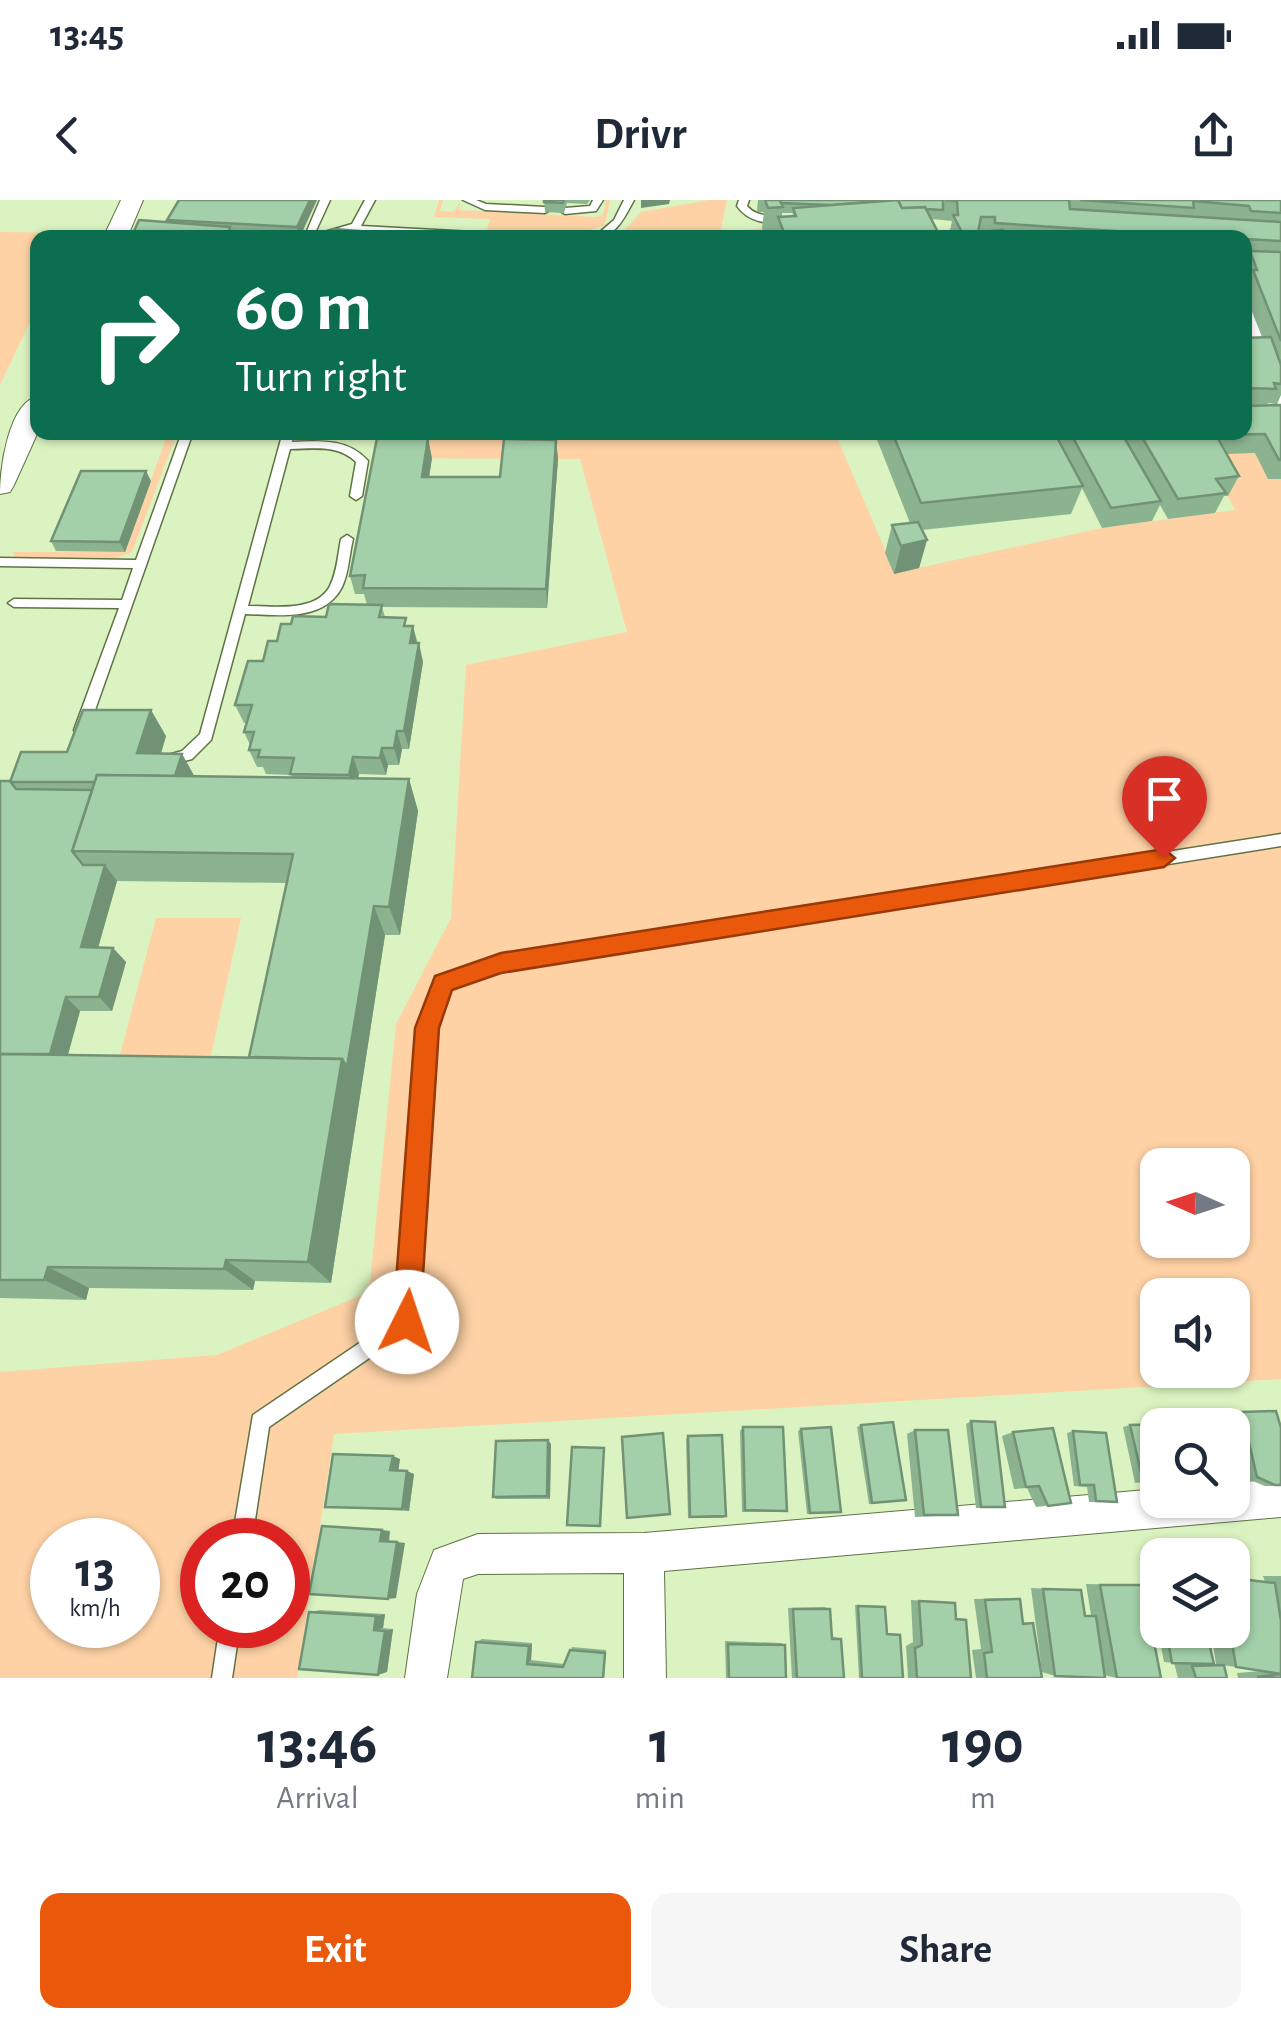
<!DOCTYPE html>
<html lang="en">
<head>
<meta charset="utf-8">
<style>
	body { margin:0; font-family:"Alegreya Sans",sans-serif; background:#f6f6f7; color:#1f2937; height:100vh; display:flex; flex-direction:column; font-size:38px; white-space:nowrap }
	* { box-sizing:border-box; margin:0 }
	p { font-size:32px; color:#747a83 }
	.icon { flex:none; width:55px; height:55px; fill:none; stroke:currentColor; stroke-width:2; stroke-linecap:round; stroke-linejoin:round }
	.map { position:relative; height:1478px; overflow:hidden }
	.sheet { display:flex; flex-direction:column; background:#fff; flex:1 }
	.sheet>* { flex:none }
	.guide { position:absolute; left:30px; top:30px; width:1222px; height:210px; border-radius:20px; box-shadow:0 2px 8px #0004; background:#0b6e4f; color:#fff; overflow:hidden }
	.needle { width:65px; rotate:273deg }
	.controls { position:absolute; left:1140px; top:948px; display:grid; gap:20px }
	.controls a { display:grid; place-items:center; width:110px; height:110px; border-radius:20px; background:#fff; box-shadow:0 2px 8px #0004; font-size:50px }
	.speed { position:absolute; left:30px; top:1318px; display:flex; gap:20px; font-size:50px; font-weight:700; text-align:center }
	.speed>* { display:grid; place-content:center; width:130px; height:130px; border-radius:50%; background:#fff; box-shadow:0 2px 8px #0004; line-height:1 }
	.speed small { font-size:25px; font-weight:400 }
	.speed .limit { border:15px solid #d22; background:#fff; color:#111 }
	.pin { position:absolute; display:grid; place-items:center; width:85px; height:85px; color:#fff; margin:-102px -42px; border-radius:50% 50% 50% 0; rotate:-45deg; box-shadow:0 0 10px #0007 }
	.pin .icon { rotate:45deg }
	.me { position:absolute; width:110px; margin:-55px; rotate:4deg; stroke-linejoin:round; filter:drop-shadow(0 0 8px #0008) }
	.turn { display:flex; align-items:center; gap:35px; height:210px; padding:0 40px; font-size:45px }
	.turn .icon { width:130px; height:130px; stroke-width:2.5 }
	.turn b { display:block; font-size:70px; line-height:85px }
	.eta { display:flex; justify-content:space-evenly; align-items:center; height:170px; text-align:center }
	.eta b { font-size:60px; font-weight:700; line-height:70px }
	.primary-button { display:flex; gap:20px; margin-top:auto; padding:20px 40px }
	.primary-button a { flex:1; height:115px; border-radius:20px; background:#ea580c; color:#fff; font-size:40px; font-weight:700; line-height:115px; text-align:center }
	.primary-button a+a { background:#f6f6f7; color:#1f2937 }
	.status { display:flex; justify-content:space-between; align-items:center; height:70px; padding:0 50px; background:#fff; direction:ltr }
	.status svg { height:28px; fill:currentColor }
	header { display:flex; justify-content:space-between; align-items:center; height:130px; padding:0 40px; background:#fff; font-size:45px; font-weight:700 }
	.map>svg:first-child { display:block }
</style>
</head>
<body>
<div class="status"><b>13:45</b><svg viewBox="0 0 49 12"><path d="M0 12V9h3v3zM5 12V6h3v6zM10 12V3h3v9zM15 12V0h3v12zM26 1h20v11H26zM47 4h2v5h-2z"/></svg></div>
<header><svg class="icon" aria-label="back" viewBox="0 0 24 24"><path d="M15 5l-7 7 7 7"/></svg>Drivr<svg class="icon" aria-label="share" viewBox="0 0 24 24"><path d="M12 15V3M7 8l5-5 5 5M5 13v7h14v-7"/></svg></header>
<div class="map">
<svg width="1281" height="1478" viewBox="0 0 1281 1478">
	<rect width="100%" height="100%" fill="#dbf3c0"/>
	<g fill="#fed2a5" fill-rule="evenodd">
		<path d="M439,0h4l-3,11 14,1 6,-10 -1,8 137,7 7,-2 3,-15h4l-5,25 -35,12h-85l5,-18 -56,-2z"/>
		<path d="M709,0h18l-7,34 42,-6 4,9 -149,1 24,-26z"/>
		<path d="M0,32l73,1 -2,4 -33,1 -1,69 -37,78z"/>
		<path d="M168,233h9l-45,119 -19,7 -97,-1 -4,-6h113z"/>
		<path d="M387,233h448l60,140 207,-45 133,-18 -29,-56 75,-1v926l-947,55 -37,244h-297v-306l217,-17 152,-63 27,-268 55,-106 15,-253 161,-33 -47,-173 -198,-1zM1158,965h74v75h-74zM1158,1095h74v75h-74zM52,1340h86v85h-86zM202,1340h86v85h-86z"/>
		<path d="M156,718h85l-30,137h-91z"/>
	</g>
	<g fill="none" stroke-linecap="round" stroke-linejoin="round">
		<defs>
			<g id="service">
				<path d="M320,0h10l-16,35 38,-11 13,-24h10l-14,26 112,6 5,3 -10,3 -117,-8 -24,8h-23z"/>
				<path d="M463,0h13l10,4 59,3 5,3 -5,3 -60,-3z"/>
				<path d="M593,0h10l-7,11 -31,3 -5,-3 5,-3 25,-2z"/>
				<path d="M624,0h10c-10,18 -18,38 -41,38l21,-18z"/>
				<path d="M739,0h10l-2,6c11,13 26,7 40,14 -17,6 -39,2 -50,-14z"/>
				<path d="M182,232h11l-105,298 -2,4h-10l-2,-4 45,-122 -105,-1 -6,-4 6,-4 108,1 11,-32 -133,-2v-8l136,2z"/>
				<path d="M283,232h11l-2,10c27,-1 56,-4 76,19l-6,35 -6,4 -6,-4 6,-34c-18,-18 -43,-13 -66,-13l-42,157c25,0 68,7 82,-20 7,-14 8,-32 11,-47l6,-4 6,4c-4,16 -4,33 -11,48 -18,35 -64,28 -97,27l-34,126 -19,19 -26,7 -5,-1 -2,-4 2,-4 21,-6 18,-17z"/>
				<path d="M1281,634v12l-780,124 -52,18 -14,40 -19,294 -3,6 -144,99 -17,113h-20l21,-125 145,-98 21,-289 19,-50 63,-22z"/>
				<path d="M220,1425h20l-8,53h-20z"/>
			</g>
			<g id="minor">
				<path d="M1245,91l10,6 26,72v37l-11,-7 -25,-73z"/>
				<path d="M1281,1279v38l-617,54 2,107h-42v-105l-146,1 -15,5 -16,99h-42l12,-84 17,-44 44,-16 166,-1 514,-44v11h74v-17z"/>
			</g>
			<g id="tertiary">
				<path d="M121,0h22l-16,38h-24z"/>
				<path d="M38,196v36l-24,53 -4,7 -10,2c0,-25 8,-91 38,-98z"/>
			</g>
		</defs>
		<use href="#service" stroke="#5f7345" stroke-width="3"/>
		<use href="#minor" stroke="#5f7345" stroke-width="2"/>
		<use href="#tertiary" stroke="#5f7345" stroke-width="2"/>
		<use href="#service" fill="#fff" fill-rule="evenodd"/>
		<use href="#minor" fill="#fff" fill-rule="evenodd"/>
		<use href="#tertiary" fill="#fff" fill-rule="evenodd"/>
	</g>
	<g fill="#8cb390" fill-rule="evenodd">
		<path d="M317,0l-17,35 61,2 -230,1 37,-16 -1,-2z"/>
		<path d="M544,0h46l-3,4 -20,-1 -3,10 -19,-1z"/>
		<path d="M758,0h523v195l-4,9 -9,-1 -1,2h14v74h-13l-13,-26 -29,1 13,22 -11,20h-4l-9,17 -47,6 -8,-14 -8,16 -50,7 -20,-40 -11,26 -149,16 5,10 -8,28 -25,6 -9,-21 7,-28 18,-2 -36,-91h371v-114l6,19h11l-17,-43v-56h-295l-1,-3 3,-14 -21,-2 10,19h-165v-2h-11l-3,-8 2,-16h-7zM782,13h11l-1,3 -10,1z"/>
		<path d="M556,240l2,19 -11,149 -165,-1 3,10 23,9h5l10,36 -14,87h-7l-3,16h-11l-2,10 -27,-1 -1,4 51,1 9,32 -18,124h-15l-54,348 -76,-2 -2,9 -164,-2 -3,12 -86,-2v-517h10l57,-29 99,-16 -5,18h21l12,22 98,2 -1,-3 -25,-1 -3,-7h-6l-8,-17 1,-5 -6,-13 3,-9h-3l-9,-18 42,-64 14,-17 76,-19 -3,-11h-9l-5,-18 82,-118 -3,19h71zM117,681l169,2 -37,174 -181,-2 12,-44h32l14,-49 -13,-14h-15z"/>
		<path d="M151,281l-26,71 -69,-1 -5,-10z"/>
		<path d="M1242,1212l39,16v58h-16l-17,-7 -15,-65z"/>
		<path d="M1184,1219l42,6h-49l-1,-4z"/>
		<path d="M971,1221l34,86 -29,1 -10,-84z"/>
		<path d="M861,1225l41,76 -33,3 -12,-77z"/>
		<path d="M1130,1225h28v72h-10l-4,-15 -9,1 -12,-56z"/>
		<path d="M743,1227l44,84 -5,1h-40l-2,-81z"/>
		<path d="M801,1229l37,84 -31,1 -9,-83z"/>
		<path d="M915,1230l43,85 -43,2 -8,-83z"/>
		<path d="M1073,1231l44,71h-28l-2,-15 -13,-1 -7,-53z"/>
		<path d="M1013,1232l58,71 -35,4 -9,-19 -13,1 -12,-53z"/>
		<path d="M688,1236l38,80 -3,2h-35l-2,-79z"/>
		<path d="M551,1244l-1,55h-53l-4,-2z"/>
		<path d="M400,1259l-2,11 16,4 -5,37 -84,-4z"/>
		<path d="M1263,1376h18v102h-43l-1,-5 24,-2 -45,-7 -5,-34h21v-52l33,4z"/>
		<path d="M1086,1384l57,1 -26,93 -13,-3 -49,1 -13,-4 -11,-84 50,2 4,25h6z"/>
		<path d="M1150,1393h8v37z"/>
		<path d="M1008,1398l12,1 3,23 10,1 9,55h-66l-4,-28 9,-1 -7,-50z"/>
		<path d="M911,1400l44,3 1,15 10,2 5,58h-63l-2,-32 7,-4z"/>
		<path d="M855,1405l26,1 6,28 13,1 3,43h-44z"/>
		<path d="M824,1407l6,2 2,27 9,3 3,39h-52l-4,-70z"/>
		<path d="M320,1410l65,4 -2,14 10,1 -6,43 -78,-60z"/>
		<path d="M1158,1430h48l8,34 10,1 3,13h-49l-4,-15 -10,-1z"/>
		<path d="M482,1439l50,4 -1,17 33,4 8,-17 34,3 -2,28h-132l4,-36z"/>
		<path d="M725,1441l56,2 4,2 1,33h-60z"/>
	</g>
	<g fill="#729276">
		<path d="M310,0h7l-17,37 -3,-10z"/>
		<path d="M641,0h29l-1,4 -28,4z"/>
		<path d="M428,238l4,20 -6,38 -4,-19z"/>
		<path d="M556,240l2,19 -11,149 -1,-19z"/>
		<path d="M146,271l5,10 -26,71 -5,-10z"/>
		<path d="M927,340l-8,28 -25,6 7,-28z"/>
		<path d="M413,426l4,18 -7,-1z"/>
		<path d="M419,443l4,19 -14,87 -5,-18z"/>
		<path d="M151,510l15,26 -13,43 -16,-26z"/>
		<path d="M397,531l5,18 -3,16 -5,-17z"/>
		<path d="M382,548l6,17 -2,10 -6,-17z"/>
		<path d="M182,554l14,25 -23,4z"/>
		<path d="M353,557l6,17 -4,18 -6,-17z"/>
		<path d="M409,579l9,32 -18,124 -11,-28z"/>
		<path d="M105,665l12,16 -23,81 -13,-15z"/>
		<path d="M374,706l11,29 -54,348 -23,-21 34,-203z"/>
		<path d="M113,748l13,14 -14,49 -13,-14z"/>
		<path d="M66,797l14,14 -21,75 -15,-12z"/>
		<path d="M226,1060l29,21 -2,9 -29,-21z"/>
		<path d="M48,1067l41,21 -3,12 -42,-20z"/>
		<path d="M548,1240l3,4 -1,55 -3,-3z"/>
		<path d="M393,1256l7,3 -2,14 -8,-3z"/>
		<path d="M407,1271l7,3 -5,37 -7,-2z"/>
		<path d="M382,1330l8,1 -1,11 -9,-1z"/>
		<path d="M397,1342l8,1 -9,55 -8,1z"/>
		<path d="M385,1414l-2,14 -9,2 2,-14z"/>
		<path d="M393,1429l-6,43 -9,3 7,-44z"/>
		<path d="M532,1443l-1,17 -4,4 2,-18z"/>
	</g>
	<g fill="#a3d0a8" stroke="#729276" stroke-width="2.5">
		<path d="M179,0h131l-13,27 -130,-7z"/>
		<path d="M544,0h20l-1,3 -19,-1z"/>
		<path d="M765,0h15l3,7 -15,1z"/>
		<path d="M780,0h115l-64,5 -50,-2z"/>
		<path d="M898,0l4,8 23,-1 16,31h-155l-8,-21 18,-1 -3,-8z"/>
		<path d="M898,0h45v10l-17,-1 -1,-2 -23,1z"/>
		<path d="M945,0h124l1,9 211,13v19l-36,-2v-1h-24l-226,-15v-6h-14l-3,15 25,-2 4,8h-42l-12,-23h5l-1,-14z"/>
		<path d="M1080,0h201v13l-30,-2 -2,-5 -56,-5 1,7z"/>
		<path d="M139,20l91,7 -3,11h-96z"/>
		<path d="M334,29l26,2 -4,5 18,2h-136l-5,-1 -1,-6 62,4 38,-1z"/>
		<path d="M1250,51l31,1v89l-28,-71h4z"/>
		<path d="M1245,118l6,19 -6,1z"/>
		<path d="M1271,137l10,28v19l-7,-1 2,6 -29,-1 2,5h-4v-55z"/>
		<path d="M1281,205v55h-2l-14,-26 -49,1 23,41 -23,3 10,14 -48,6 -39,-67h106v-26z"/>
		<path d="M892,232h162l29,54 -162,17z"/>
		<path d="M1070,232h51l40,69 -50,7z"/>
		<path d="M377,238h51l-6,39h78l4,-38 52,1 -10,149 -183,-1 2,-13 -15,1z"/>
		<path d="M81,271h65l-26,71 -69,-1z"/>
		<path d="M918,322l9,18 -26,6 -9,-21z"/>
		<path d="M329,404l53,1 -3,12 27,1 -2,8h9l-3,17h9l-15,88h-7l-3,17h-12l-2,10 -27,-1 -4,18 -59,-1 4,-16 -36,-1 2,-7h-11l5,-18h-10l8,-27h-17l13,-44h15l5,-20h9l4,-17h10l2,-8 33,1z"/>
		<path d="M83,510h68l-14,43 45,1 -7,22 -78,-1 -2,7h-85l11,-30h46z"/>
		<path d="M97,575l312,4 -20,128 -15,-1 -27,161 -5,-8 -93,-2 44,-203 -221,-3z"/>
		<path d="M0,581h10l6,8 76,1 -20,61 11,14h22l-24,82 32,1 -14,49h-33l-16,57h-50z"/>
		<path d="M0,854l342,5 -34,203 -82,-2 -2,9 -176,-2 -4,13h-44z"/>
		<path d="M1276,1211l5,17v57h-6l-18,-8 -15,-65z"/>
		<path d="M1184,1219h40l2,6h-40z"/>
		<path d="M971,1221l24,1 10,85h-24z"/>
		<path d="M893,1222l13,78 -34,3 -11,-78z"/>
		<path d="M1167,1224l-9,1 -2,71 -4,-15h-9l-13,-56z"/>
		<path d="M743,1227h40l4,84 -42,-1z"/>
		<path d="M831,1227l10,85 -31,1 -9,-84z"/>
		<path d="M1053,1228l18,75 -23,3 -9,-20 -13,1 -13,-55z"/>
		<path d="M915,1230h33l10,85h-34z"/>
		<path d="M1073,1231l33,2 11,69 -21,-1 -2,-16h-14z"/>
		<path d="M663,1233l7,81 -43,4 -5,-81z"/>
		<path d="M722,1235l4,81 -36,1 -2,-81z"/>
		<path d="M548,1240l-1,56 -54,1 3,-56z"/>
		<path d="M572,1247l32,1 -4,78 -33,-1z"/>
		<path d="M1232,1252l5,20 11,20h-16z"/>
		<path d="M333,1254l60,2 -3,14 17,1 -5,38 -77,-2z"/>
		<path d="M322,1326l60,4 -2,11 17,1 -9,57 -79,-5z"/>
		<path d="M1232,1378l43,5 6,38v53l-45,-7 -6,-37h2v-29l2,-3z"/>
		<path d="M1100,1385h43l18,93h-44z"/>
		<path d="M1043,1389l38,1 4,26h11l9,62 -50,-2z"/>
		<path d="M1020,1399l3,25 10,-1 9,55h-55l-3,-25 8,-1 -7,-52z"/>
		<path d="M919,1401l36,2 1,16 10,1 5,58h-54l-2,-30 7,-3z"/>
		<path d="M858,1406l27,1 2,27 13,1 3,43h-41z"/>
		<path d="M793,1409h37l2,30h9l3,39h-47z"/>
		<path d="M309,1412l67,4 -2,14 11,1 -7,44 -79,-6z"/>
		<path d="M1166,1430h40l8,34 -42,-1z"/>
		<path d="M476,1442l53,4 -2,18 36,3 7,-17 35,3 -2,25h-131z"/>
		<path d="M728,1444l57,1 1,33h-57z"/>
		<path d="M1224,1465l3,13h-31l-4,-12z"/>
		<path d="M1281,1474v4l-24,-1z"/>
	</g>
	<path fill="#ea580c" stroke="#983908" stroke-width="2.5" d="M1164,649l11,9 -11,9 -663,106 -49,17 -13,38 -19,294 -4,9 -9,4 -10,-4 -4,-9 22,-294 20,-52 66,-23z"/>
</svg>
<div class="controls">
<a><svg class="needle" viewBox="-14 -14 28 28"><path d="M0-13l5 13h-10z" fill="#e53935"/><path d="M0 13l5-13h-10z" fill="#747a83"/></svg></a>
<a><svg class="icon" aria-label="sound" viewBox="0 0 24 24"><path d="M4 9h4l5-4v14l-5-4H4zM17 9q2 3 0 6"/></svg></a>
<a><svg class="icon" aria-label="search" viewBox="0 0 24 24"><circle cx="10" cy="10" r="6"/><path d="M15 15l6 6"/></svg></a>
<a><svg class="icon" aria-label="layers" viewBox="0 0 24 24"><path d="M12 4l9 5-9 5-9-5zM3 14l9 5 9-5"/></svg></a>
</div>
<div class="speed"><div>13<small>km/h</small></div><div class="limit">20</div></div>
<div class="pin" style="left:1164px;top:658px;background:#d93025"><svg class="icon" aria-label="arrive" viewBox="0 0 24 24"><path d="M6 21V4h12l-3 4 3 4H6"/></svg></div>
<svg class="me" style="left:407px;top:1122px" viewBox="-20 -20 40 40"><circle r="19" fill="#fff"/><path d="M0-13L10 11 0 6-10 11z" fill="#ea580c"/></svg>
<div class="guide">
<div class="turn"><svg class="icon" aria-label="right" viewBox="0 0 24 24"><path d="M7 20v-9h11M14 6l5 5-5 5"/></svg><div><b>60 m</b>Turn right</div></div>
</div>
</div>
<section class="sheet">
<div class="eta">
<div><b>13:46</b><p>Arrival</p></div>
<div><b>1</b><p>min</p></div>
<div><b>190</b><p>m</p></div>
</div>
<div class="primary-button"><a>Exit</a><a>Share</a></div>
</section>
</body>
</html>
